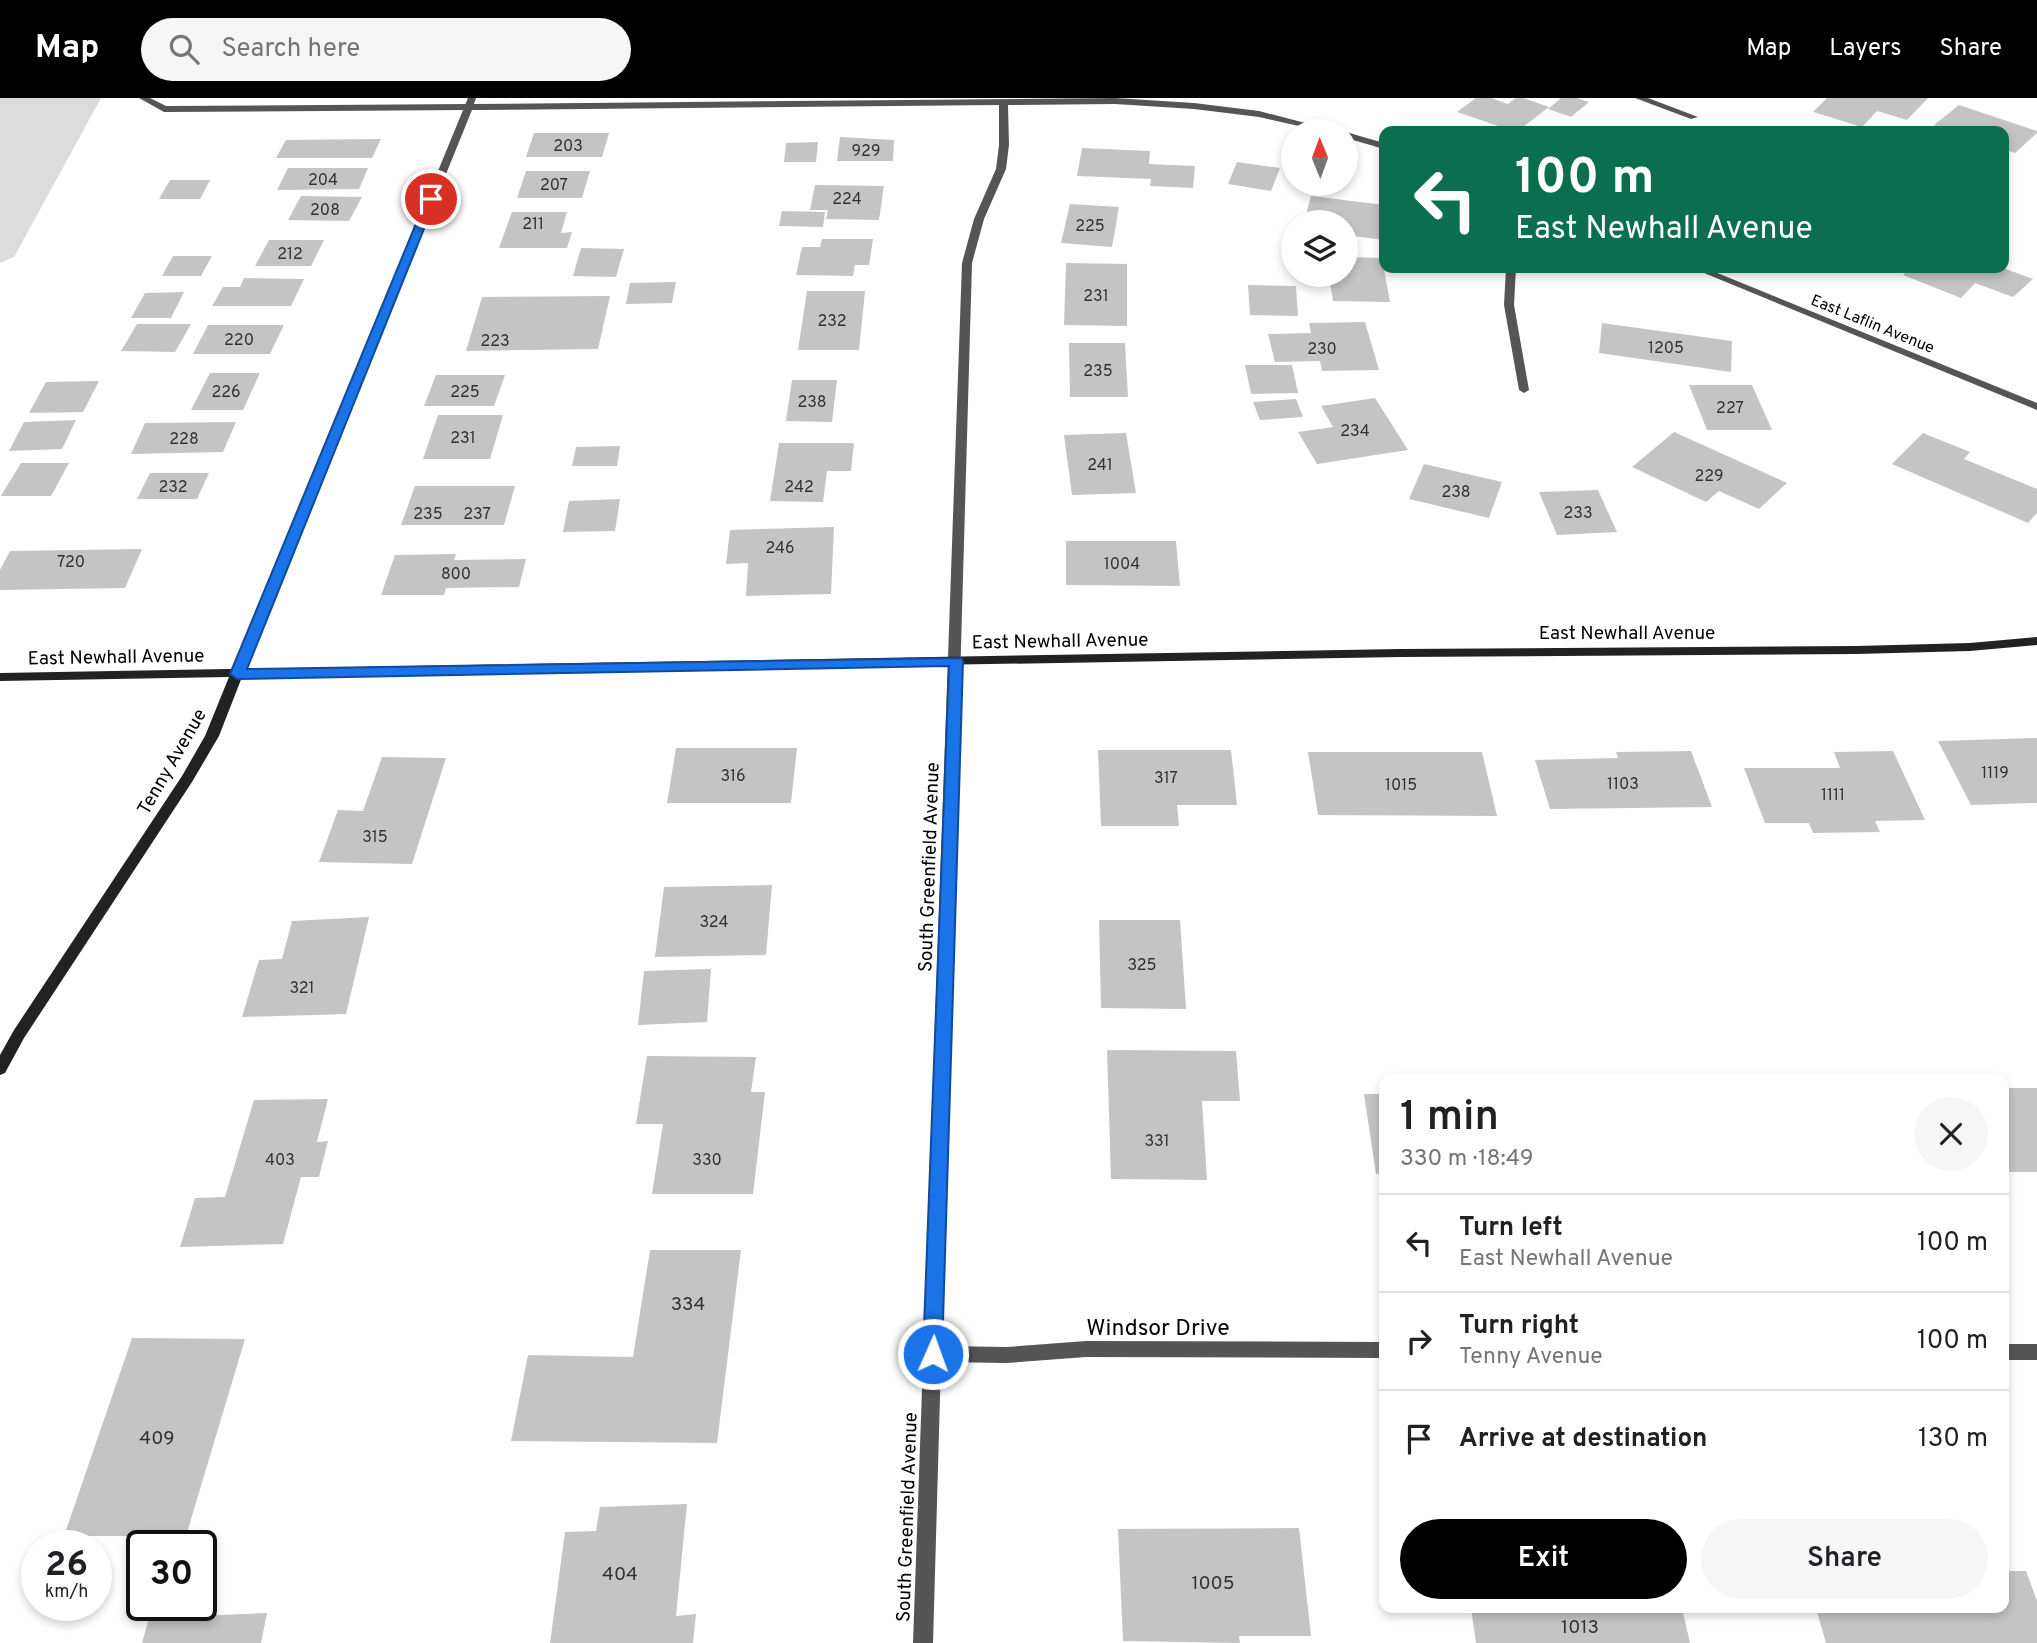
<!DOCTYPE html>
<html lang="en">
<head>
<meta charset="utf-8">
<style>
	body { margin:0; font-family:Overpass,sans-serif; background:#f6f6f6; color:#202124; height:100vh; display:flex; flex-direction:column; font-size:26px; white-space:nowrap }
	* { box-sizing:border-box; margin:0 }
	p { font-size:23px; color:#757577 }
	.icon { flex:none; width:38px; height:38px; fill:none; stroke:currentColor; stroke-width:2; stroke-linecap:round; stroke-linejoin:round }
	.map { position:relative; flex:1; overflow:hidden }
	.details { position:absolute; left:1379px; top:976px; width:630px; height:539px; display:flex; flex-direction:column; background:#fff; border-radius:14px; box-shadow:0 4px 10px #0003 }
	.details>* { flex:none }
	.banner { position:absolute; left:1379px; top:28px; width:630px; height:147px; border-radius:14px; box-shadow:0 4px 10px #0003; background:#0b6e4f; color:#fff; overflow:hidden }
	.needle { width:46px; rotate:359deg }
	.fabs { position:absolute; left:1281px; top:21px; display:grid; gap:14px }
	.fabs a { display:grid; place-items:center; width:77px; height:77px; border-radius:50%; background:#fff; box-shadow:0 4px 10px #0003; font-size:35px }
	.speed { position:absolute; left:21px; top:1432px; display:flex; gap:14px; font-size:35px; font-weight:700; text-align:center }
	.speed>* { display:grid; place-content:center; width:91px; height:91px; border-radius:50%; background:#fff; box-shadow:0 4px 10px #0003; line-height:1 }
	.speed small { font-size:18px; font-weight:400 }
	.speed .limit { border:4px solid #111; border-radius:10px; background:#fff; color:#111 }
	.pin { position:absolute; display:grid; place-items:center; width:60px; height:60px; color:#fff; margin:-30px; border:4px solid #fff; border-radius:50%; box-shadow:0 2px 7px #0007 }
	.me { position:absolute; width:77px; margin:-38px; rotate:2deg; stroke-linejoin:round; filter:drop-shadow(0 0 5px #0008) }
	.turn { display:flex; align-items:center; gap:24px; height:147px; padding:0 21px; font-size:32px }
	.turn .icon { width:91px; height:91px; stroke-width:2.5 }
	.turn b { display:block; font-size:49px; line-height:60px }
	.round { display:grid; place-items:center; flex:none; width:74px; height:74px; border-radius:37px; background:#f6f6f6 }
	.headline { display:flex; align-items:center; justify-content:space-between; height:119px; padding:0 21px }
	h1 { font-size:42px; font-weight:600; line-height:52px }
	.cta { display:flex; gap:14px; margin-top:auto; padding:14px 21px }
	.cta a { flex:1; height:80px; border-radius:42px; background:#000; color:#fff; font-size:28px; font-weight:600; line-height:80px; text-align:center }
	.cta a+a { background:#f6f6f6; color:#202124 }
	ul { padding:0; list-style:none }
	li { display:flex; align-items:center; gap:21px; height:98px; padding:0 21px; border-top:2px solid #e0e0e0 }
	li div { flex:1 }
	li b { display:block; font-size:26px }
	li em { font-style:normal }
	header { display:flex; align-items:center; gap:42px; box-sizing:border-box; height:98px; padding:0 35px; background:#000; color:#fff }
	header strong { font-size:33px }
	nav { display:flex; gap:38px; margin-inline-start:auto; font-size:24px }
	.search { width:490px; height:63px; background:#f6f6f6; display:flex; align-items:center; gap:18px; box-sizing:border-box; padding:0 24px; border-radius:38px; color:#757577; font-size:26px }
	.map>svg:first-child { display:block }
</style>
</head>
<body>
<header>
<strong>Map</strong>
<div class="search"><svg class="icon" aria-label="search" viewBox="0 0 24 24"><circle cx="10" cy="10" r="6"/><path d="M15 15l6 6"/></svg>Search here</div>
<nav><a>Map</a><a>Layers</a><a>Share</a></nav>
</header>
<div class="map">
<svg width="2037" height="1545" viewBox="0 0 2037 1545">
	<rect width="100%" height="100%" fill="#fff"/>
	<path fill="#dcdcdc" d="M0,0h101l-87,159 -14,6z"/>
	<g fill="#c4c4c4">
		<path d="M1476,0h15l17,6 8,-6h7l26,9 -31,24h-5l-56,-19z"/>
		<path d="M1561,0h16l12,4 -18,15 -23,-8z"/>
		<path d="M1827,0h101l-21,22 -30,-9 -15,16 -49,-15z"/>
		<path d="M1959,7l78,26v2l-22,20 -11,-4v-18h-52l-18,-6z"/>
		<path d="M534,35h75l-7,24h-76z"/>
		<path d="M840,39l54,3 -1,21h-56z"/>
		<path d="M381,41l-9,19h-96l10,-18z"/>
		<path d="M818,44l-2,20h-32l2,-19z"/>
		<path d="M1082,50l68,3 -1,13 46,2 -2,22 -43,-2 1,-7 -74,-3z"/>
		<path d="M1237,64l43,6 -9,23 -43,-7z"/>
		<path d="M288,70h80l-9,21 -82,1z"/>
		<path d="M526,73h64l-8,27h-65z"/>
		<path d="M170,82h40l-10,19h-41z"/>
		<path d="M815,87l69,1 -5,34 -53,-1 2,-9h-18z"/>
		<path d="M301,98l61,1 -13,24 -61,-1z"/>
		<path d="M1311,98l73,9v35l-38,-5v-13h-42z"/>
		<path d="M1070,106l49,3 -7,40 -51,-4z"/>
		<path d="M782,113l43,1 -2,15 -44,-1z"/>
		<path d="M512,114h55l-6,21 11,-1 -5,16h-68z"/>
		<path d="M822,141h51l-4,26h-14l-2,11 -57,-1 6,-28h18z"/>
		<path d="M269,142h55l-13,26h-56z"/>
		<path d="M581,150l43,1 -8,28 -43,-1z"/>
		<path d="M173,158h39l-11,20h-39z"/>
		<path d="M1346,159l36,1 8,44 -57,-1 -4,-26h17z"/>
		<path d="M1066,165l61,1v62l-63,-1z"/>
		<path d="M1911,170h92l30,11 -20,18 -38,-14 -14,15 -58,-23z"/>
		<path d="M244,180l60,1 -13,27h-79l11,-19h17z"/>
		<path d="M676,184l-4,21 -46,1 4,-21z"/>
		<path d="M1248,187l48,1 2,30 -48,-1z"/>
		<path d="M807,193h58l-6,59h-61z"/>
		<path d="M184,194l-13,26h-40l14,-25z"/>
		<path d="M610,198l-12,53 -132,2 16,-54z"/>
		<path d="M1365,224l14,48 -57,1 -2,-10 -45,1 -7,-28 43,-1 -2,-10z"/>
		<path d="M1602,225l130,18 -1,31 -132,-19z"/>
		<path d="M137,226h54l-16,28 -54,-1z"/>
		<path d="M208,227h76l-14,29h-77z"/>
		<path d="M1069,245h56l3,54h-58z"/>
		<path d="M1245,267h47l6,28 -47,1z"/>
		<path d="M210,275h50l-17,37h-52z"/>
		<path d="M436,277h69l-11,31h-70z"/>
		<path d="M792,282h45l-5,42 -46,-1z"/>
		<path d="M99,283l-16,31 -54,1 17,-31z"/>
		<path d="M1689,287h63l20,45h-65z"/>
		<path d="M1375,300l33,52 -91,14 -19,-32 35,-5 -12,-21z"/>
		<path d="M1296,301l7,18 -43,3 -7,-18z"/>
		<path d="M438,317h65l-13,44h-67z"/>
		<path d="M76,322l-14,29 -53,2 15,-29z"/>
		<path d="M236,324l-13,30 -92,2 14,-31z"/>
		<path d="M1674,334l113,51 -28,26 -40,-18 -13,11 -74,-35z"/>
		<path d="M1126,335l10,60 -64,2 -8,-60z"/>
		<path d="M1923,335l47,19 -6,7 73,30v24l-9,10 -136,-59z"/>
		<path d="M779,345h75l-3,28h-24l-4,31 -53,-1z"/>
		<path d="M620,348l-3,20h-45l4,-19z"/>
		<path d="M21,365h48l-18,33h-50z"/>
		<path d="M1424,366l78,18 -13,36 -80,-19z"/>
		<path d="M150,375h59l-12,26h-60z"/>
		<path d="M415,388h100l-11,39h-103z"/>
		<path d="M1598,392l19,42 -60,3 -18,-43z"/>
		<path d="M620,401l-5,32 -52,1 6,-31z"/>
		<path d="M834,429l-3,67 -85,2 2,-33 -22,1 4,-34z"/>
		<path d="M1066,443h110l4,45 -114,-1z"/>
		<path d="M142,451l-17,39 -125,2v-20l10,-19z"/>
		<path d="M456,456l-2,6 72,-1 -7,28 -73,1 -2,7h-63l14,-40z"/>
		<path d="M2037,640v65l-66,2 -33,-64z"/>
		<path d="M676,650h121l-6,55h-124z"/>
		<path d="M1098,652h133l6,55h-60l2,21h-78z"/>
		<path d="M1691,653l21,56 -162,2 -15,-49 83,-2 -2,-6z"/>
		<path d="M1893,653l32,69 -50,1 5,11 -67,1 -4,-10h-44l-21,-55h96l-6,-16z"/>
		<path d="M1308,654h174l15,64 -179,-1z"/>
		<path d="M382,659l64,1 -34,106 -93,-2 19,-52 25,1z"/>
		<path d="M772,787l-6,70 -111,2 9,-70z"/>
		<path d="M369,819l-23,97 -104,3 17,-57 23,-1 10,-38z"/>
		<path d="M1099,822h81l6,89 -85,-1z"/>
		<path d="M711,871l-4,53 -69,3 6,-54z"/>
		<path d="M1107,952l129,1 4,50h-38l5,79 -96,-1z"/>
		<path d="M647,958l109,1 -5,35h14l-12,102h-101l11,-70h-27z"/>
		<rect x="2004" y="990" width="33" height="84"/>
		<path d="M1364,996h20v80h-8z"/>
		<path d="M328,1001l-11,43 11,-1 -9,36h-18l-18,67 -103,3 15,-49 30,-1 29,-97z"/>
		<path d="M650,1152h91l-24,193 -206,-2 17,-86 105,2z"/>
		<path d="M132,1240l113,1 -59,197h-122z"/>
		<path d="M687,1406l-11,112 20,-2 -3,29h-143l15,-111 31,-1 4,-24z"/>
		<path d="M1299,1430l12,108h-72l1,7 -117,-2 -5,-112z"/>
		<path d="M2004,1473h22l11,30v42h-211l-10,-35h188z"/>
		<path d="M1471,1510h211l8,35h-214z"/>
		<path d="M267,1515l-6,30h-119l7,-25z"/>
	</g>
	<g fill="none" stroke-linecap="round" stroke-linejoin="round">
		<g fill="#555" fill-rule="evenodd">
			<path d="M139,0h11l16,8 302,-2 4,3 -4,3 -304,2z"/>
			<path d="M1635,0h13l50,19 -7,2z"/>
		</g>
		<g fill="#555" fill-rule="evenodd">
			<path d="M468,0h8l-2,6 641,-6 79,5 65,8 77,20h-15l-62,-14 -65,-8 -79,-5 -107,1 1,40 -3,24 -22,50 -12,44 -31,1083 66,1 79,-6 298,1v16l-298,-1 -79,6 -66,-1 -8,281h-20l49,-1380 12,-44 22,-50 3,-24v-40l-527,5 -229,564 -2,3h-8l-2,-3z"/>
			<path d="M1346,34l38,11v6l-38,-11z"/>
			<path d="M1506,170h10l-2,37 15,85 -5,3 -5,-3 -15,-85z"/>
			<path d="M1692,170h13l332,135v7z"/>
			<rect x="2004" y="1246" width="33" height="16"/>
		</g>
		<path fill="#222" fill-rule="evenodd" d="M2037,539v8l-67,6 -114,3 -456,3 -1158,20 -23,59 -27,46 -168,256 -19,35 -5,2v-20l14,-25 168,-254 23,-40 24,-59 -229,4v-8l1400,-24 456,-3 114,-3z"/>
	</g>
	<path fill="#1a73e8" stroke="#114b97" stroke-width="2" d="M427,99l9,2 -189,470 714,-11 2,3 -21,693 -2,6 -7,3 -7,-3 -3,-6 26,-688 -712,13 -7,-5z"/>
	<g text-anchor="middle" stroke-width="5" stroke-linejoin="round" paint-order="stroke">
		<g font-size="16" fill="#313131">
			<text x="568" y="53">203</text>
			<text x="866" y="58">929</text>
			<text x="323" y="87">204</text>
			<text x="554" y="92">207</text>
			<text x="847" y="106">224</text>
			<text x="325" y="117">208</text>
			<text x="533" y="131">211</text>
			<text x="1090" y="133">225</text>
			<text x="290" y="161">212</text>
			<text x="1096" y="203">231</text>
			<text x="832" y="228">232</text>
			<text x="239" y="247">220</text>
			<text x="495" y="248">223</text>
			<text x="1666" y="255">1205</text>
			<text x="1322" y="256">230</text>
			<text x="1098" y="278">235</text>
			<text x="226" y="299">226</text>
			<text x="465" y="299">225</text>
			<text x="812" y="309">238</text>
			<text x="1730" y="315">227</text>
			<text x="1355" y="338">234</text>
			<text x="463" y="345">231</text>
			<text x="184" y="346">228</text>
			<text x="1100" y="372">241</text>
			<text x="1709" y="383">229</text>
			<text x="173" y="394">232</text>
			<text x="799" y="394">242</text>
			<text x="1456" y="399">238</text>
			<text x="1578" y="420">233</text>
			<text x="428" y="421">235</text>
			<text x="477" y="421">237</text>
			<text x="780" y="455">246</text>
			<text x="71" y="469">720</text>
			<text x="1122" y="471">1004</text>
			<text x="456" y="481">800</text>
			<text x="1995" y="680">1119</text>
			<text x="733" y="683">316</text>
			<text x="1166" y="685">317</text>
			<text x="1623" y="691">1103</text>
			<text x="1401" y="692">1015</text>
			<text x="1833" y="702">1111</text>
			<text x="375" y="744">315</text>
			<text x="714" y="829">324</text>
			<text x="1142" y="872">325</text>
			<text x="302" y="895">321</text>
			<text x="1157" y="1048">331</text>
			<text x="280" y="1067">403</text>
			<text x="707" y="1067">330</text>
		</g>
		<g font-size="16" fill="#000" stroke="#fff">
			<text transform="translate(1873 225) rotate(22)" y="6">East Laflin Avenue</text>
		</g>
		<g font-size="19" fill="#000" stroke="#fff">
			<text x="1627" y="541">East Newhall Avenue</text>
			<text transform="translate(1060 542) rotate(-1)" y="7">East Newhall Avenue</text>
			<text transform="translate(116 558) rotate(-1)" y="7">East Newhall Avenue</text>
			<text transform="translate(171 663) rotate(-60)" y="7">Tenny Avenue</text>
			<text transform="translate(928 769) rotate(-88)" y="7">South Greenfield Avenue</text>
			<text transform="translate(906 1419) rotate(-88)" y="7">South Greenfield Avenue</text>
		</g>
		<g font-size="19" fill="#313131">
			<text x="688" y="1212">334</text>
			<text x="157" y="1346">409</text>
			<text x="620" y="1482">404</text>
			<text x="1213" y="1491">1005</text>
			<text x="1580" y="1535">1013</text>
		</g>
		<g font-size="23" fill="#000" stroke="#fff">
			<text x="1158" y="1237">Windsor Drive</text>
		</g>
	</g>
</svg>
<div class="fabs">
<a><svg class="needle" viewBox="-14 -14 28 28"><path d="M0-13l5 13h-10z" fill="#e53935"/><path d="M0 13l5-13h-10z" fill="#757577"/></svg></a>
<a><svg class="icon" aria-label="layers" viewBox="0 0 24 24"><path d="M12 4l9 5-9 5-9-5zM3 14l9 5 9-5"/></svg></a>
</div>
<div class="speed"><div>26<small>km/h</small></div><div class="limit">30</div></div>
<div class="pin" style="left:431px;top:101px;background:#d93025"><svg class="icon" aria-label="arrive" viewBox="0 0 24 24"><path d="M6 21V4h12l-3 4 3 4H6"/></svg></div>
<svg class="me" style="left:933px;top:1256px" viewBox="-20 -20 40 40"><circle r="17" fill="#1a73e8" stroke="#fff" stroke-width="3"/><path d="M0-11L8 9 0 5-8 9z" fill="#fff"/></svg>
<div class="banner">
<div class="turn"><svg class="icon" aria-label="left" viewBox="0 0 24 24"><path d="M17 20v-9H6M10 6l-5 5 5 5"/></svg><div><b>100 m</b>East Newhall Avenue</div></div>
</div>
<section class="details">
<div class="headline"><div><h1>1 min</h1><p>330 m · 18:49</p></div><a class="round"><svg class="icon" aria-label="close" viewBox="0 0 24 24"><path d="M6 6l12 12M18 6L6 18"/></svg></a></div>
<ul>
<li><svg class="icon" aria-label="left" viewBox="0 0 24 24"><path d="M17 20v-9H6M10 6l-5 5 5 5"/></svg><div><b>Turn left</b><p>East Newhall Avenue</p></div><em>100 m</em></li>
<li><svg class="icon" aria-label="right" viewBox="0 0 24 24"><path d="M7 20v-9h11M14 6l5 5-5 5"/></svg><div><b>Turn right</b><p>Tenny Avenue</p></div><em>100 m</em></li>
<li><svg class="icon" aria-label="arrive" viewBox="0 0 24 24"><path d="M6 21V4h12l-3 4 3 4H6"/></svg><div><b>Arrive at destination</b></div><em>130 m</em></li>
</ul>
<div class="cta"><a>Exit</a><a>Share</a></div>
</section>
</div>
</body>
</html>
